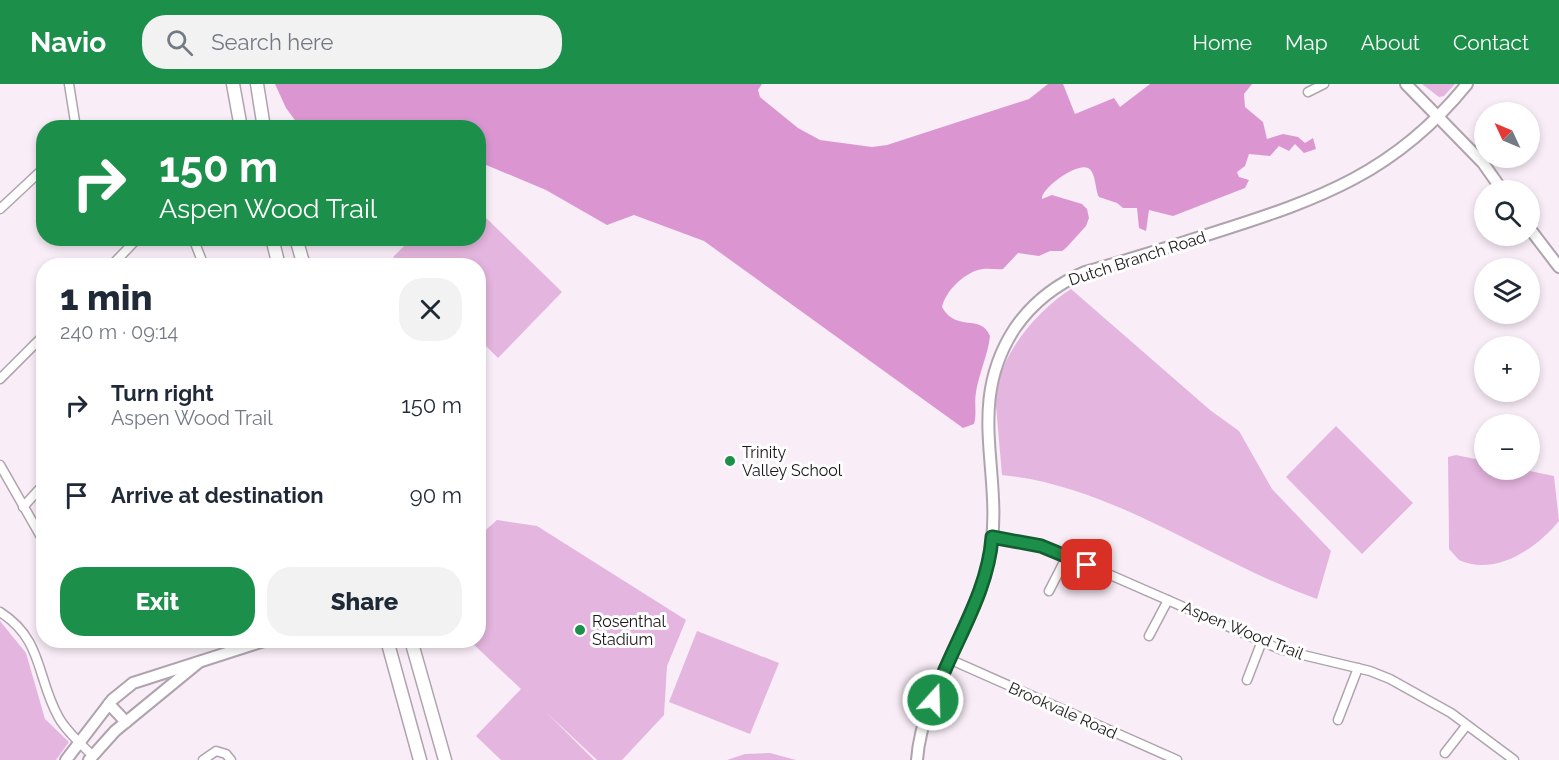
<!DOCTYPE html>
<html lang="en">
<head>
<meta charset="utf-8">
<style>
	body { margin:0; font-family:Raleway,sans-serif; background:#f2f2f3; color:#1f2937; height:100vh; display:flex; flex-direction:column; font-size:22px; white-space:nowrap }
	* { box-sizing:border-box; margin:0 }
	p { font-size:20px; color:#747a83 }
	.icon { flex:none; width:33px; height:33px; fill:none; stroke:currentColor; stroke-width:2; stroke-linecap:round; stroke-linejoin:round }
	.map { position:relative; flex:1; overflow:hidden }
	.details { position:absolute; left:36px; top:174px; width:450px; height:390px; display:flex; flex-direction:column; background:#fff; border-radius:24px; box-shadow:0 3px 9px #0003 }
	.details>* { flex:none }
	.hud { position:absolute; left:36px; top:36px; width:450px; height:126px; border-radius:24px; box-shadow:0 3px 9px #0003; background:#1c904a; color:#fff; overflow:hidden }
	.needle { width:39px; rotate:314deg }
	.controls { position:absolute; left:1474px; top:18px; display:grid; gap:12px }
	.controls a { display:grid; place-items:center; width:66px; height:66px; border-radius:50%; background:#fff; box-shadow:0 3px 9px #0003; font-size:30px }
	.pin { position:absolute; display:grid; place-items:center; width:51px; height:51px; color:#fff; margin:-26px; border-radius:12px; box-shadow:0 3px 9px #0006 }
	.me { position:absolute; width:66px; margin:-33px; rotate:20deg; stroke-linejoin:round; filter:drop-shadow(0 0 4px #0008) }
	.turn { display:flex; align-items:center; gap:21px; height:126px; padding:0 24px; font-size:27px }
	.turn .icon { width:78px; height:78px; stroke-width:2.5 }
	.turn b { display:block; font-size:42px; line-height:51px }
	.round { display:grid; place-items:center; flex:none; width:63px; height:63px; border-radius:24px; background:#f2f2f3 }
	.summary { display:flex; align-items:center; justify-content:space-between; height:102px; padding:0 24px }
	h1 { font-size:36px; font-weight:800; line-height:45px }
	.action { display:flex; gap:12px; margin-top:auto; padding:12px 24px }
	.action a { flex:1; height:69px; border-radius:24px; background:#1c904a; color:#fff; font-size:24px; font-weight:800; line-height:69px; text-align:center }
	.action a+a { background:#f2f2f3; color:#1f2937 }
	ul { padding:0; list-style:none }
	li { display:flex; align-items:center; gap:18px; height:90px; padding:0 24px }
	li div { flex:1 }
	li b { display:block; font-size:22px }
	li em { font-style:normal }
	header { display:flex; align-items:center; gap:36px; box-sizing:border-box; height:84px; padding:0 30px; background:#1c904a; color:#fff }
	header strong { font-size:28px }
	nav { display:flex; gap:33px; margin-inline-start:auto; font-size:21px }
	.search { width:420px; height:54px; background:#f2f2f3; display:flex; align-items:center; gap:15px; box-sizing:border-box; padding:0 21px; border-radius:24px; color:#747a83; font-size:22px }
	.map>svg:first-child { display:block }
</style>
</head>
<body>
<header>
<strong>Navio</strong>
<div class="search"><svg class="icon" aria-label="search" viewBox="0 0 24 24"><circle cx="10" cy="10" r="6"/><path d="M15 15l6 6"/></svg>Search here</div>
<nav><a>Home</a><a>Map</a><a>About</a><a>Contact</a></nav>
</header>
<div class="map">
<svg width="1559" height="676" viewBox="0 0 1559 676">
	<rect width="100%" height="100%" fill="#f9edf7"/>
	<g fill="#e4b5de">
		<path d="M1422,0h33l-11,12 -5,1z"/>
		<path d="M479,127l83,81 -64,66 -19,-19 -1,-73 -76,-1 -9,-8 18,-18 67,-1z"/>
		<path d="M1071,205l139,121 29,21 33,58 59,62 -14,48c-106,-37 -201,-113 -315,-124 -2,-23 -4,-46 -6,-69 -3,-45 40,-95 75,-117z"/>
		<path d="M1336,342l77,77 -51,51 -76,-77z"/>
		<path d="M1456,371l29,6v9h40l29,6 5,45c-22,27 -64,56 -100,39l-10,-11v-11l-1,-81z"/>
		<path d="M497,436l40,6 149,94 -19,46 -3,49 -42,45h-25l-51,-48 48,48h-93l-25,-24 45,-47 -51,-48 8,-1 1,-104z"/>
		<path d="M0,537l26,32 19,66 24,23 -13,18h-56z"/>
		<path d="M697,547l82,32 -29,71 -81,-32z"/>
		<path d="M770,669l26,7h-69l18,-6z"/>
	</g>
	<path fill="#db96d2" d="M275,0h487l-4,6 2,7 38,31 22,12 52,7 15,-2 142,-46 19,-15h15l12,30 39,-16 6,9 30,-23h102l-8,10 1,13 18,15 4,17 16,-5 15,3 7,6 8,-5 3,11 -12,4 -9,-9 -6,7 -10,-5 -9,10 -21,-2 -4,12 -8,6 2,5 10,3 -4,8 -72,28 -24,-6 -3,21 -7,-3 -2,-20h-14l-6,-5 -18,-6c-4,-7 -3,-25 -11,-29 -11,-6 -48,21 -46,31l10,-4 30,9 5,5 2,9 -3,8 -20,22 -4,3h-12l-11,5 -21,-3 -15,16c-8,1 -16,-2 -25,1 -16,5 -32,21 -36,37 14,26 39,6 48,29 -2,19 -11,37 -14,56 -2,11 1,22 -2,32l-11,4 -259,-187 -70,-26 -27,10 -61,-35 -67,-28 -1,-34 -178,-1 -14,-19z"/>
	<g fill="none" stroke-linecap="round" stroke-linejoin="round">
		<defs>
			<g id="minor">
				<path d="M69,0l7,44"/>
				<path d="M1308,8l16,-8"/>
				<path d="M0,125l44,-41"/>
				<path d="M193,154l11,28"/>
				<path d="M111,182l27,-28"/>
				<path d="M0,295l44,-44"/>
				<path d="M0,381l44,77"/>
				<path d="M23,423l21,-23"/>
				<path d="M992,453l49,9 26,10 215,94 88,21 20,8 61,34 63,47"/>
				<path d="M1049,507l18,-35"/>
				<path d="M0,528c44,28 36,66 59,106 8,14 22,26 34,38"/>
				<path d="M1149,552l19,-36"/>
				<path d="M949,575l228,101"/>
				<path d="M1247,596l15,-39"/>
				<path d="M1338,636l20,-52"/>
				<path d="M1445,669l21,-27"/>
				<path d="M203,676l13,-9 10,3 5,6"/>
			</g>
			<g id="tertiary">
				<path d="M1406,0l77,79 19,27"/>
				<path d="M1530,145l29,38"/>
				<path d="M109,620l17,18"/>
				<path d="M66,676l46,-60 21,-17 134,-43"/>
				<path d="M89,676l26,-29 83,-68"/>
				<path d="M917,676c5,-69 56,-130 71,-197 20,-84 -26,-154 27,-235 18,-26 42,-44 70,-56 44,-12 88,-26 131,-40 104,-33 180,-60 251,-148"/>
			</g>
			<g id="secondary">
				<path d="M233,0l8,44"/>
				<path d="M257,0l7,44"/>
				<path d="M272,154l7,28"/>
				<path d="M296,154l8,28"/>
				<path d="M387,556l33,120"/>
				<path d="M411,556l34,120"/>
			</g>
		</defs>
		<use href="#minor" stroke="#afa4ad" stroke-width="11"/>
		<use href="#tertiary" stroke="#afa4ad" stroke-width="14"/>
		<use href="#secondary" stroke="#afa4ad" stroke-width="15"/>
		<use href="#minor" stroke="#fff" stroke-width="8"/>
		<use href="#tertiary" stroke="#fff" stroke-width="10"/>
		<use href="#secondary" stroke="#fff" stroke-width="12"/>
	</g>
	<g fill="none" stroke-linecap="round" stroke-linejoin="round">
		<defs>
			<path id="route" d="M933,616c18,-54 55,-105 59,-163l49,9 46,19"/>
		</defs>
		<use href="#route" stroke="#125e30" stroke-width="15"/>
		<use href="#route" stroke="#1c904a" stroke-width="10"/>
	</g>
	<g fill="#1c904a" stroke="#fefefe" stroke-width="2">
		<circle cx="730" cy="377" r="6"/>
		<circle cx="580" cy="546" r="6"/>
	</g>
	<g text-anchor="middle" stroke-width="6" stroke-linejoin="round" paint-order="stroke">
		<g font-size="16" fill="#1a1619" stroke="#fefefe">
			<text transform="translate(1137 174) rotate(-18)" y="6">Dutch Branch Road</text>
			<text transform="translate(1243 546) rotate(22)" y="6">Aspen Wood Trail</text>
			<text transform="translate(1063 626) rotate(24)" y="6">Brookvale Road</text>
		</g>
		<g font-size="16" fill="#1a1619" stroke="#fefefe" text-anchor="start">
			<text x="742" y="374">Trinity<tspan x="742" dy="18">Valley School</tspan></text>
			<text x="592" y="543">Rosenthal<tspan x="592" dy="18">Stadium</tspan></text>
		</g>
	</g>
</svg>
<div class="controls">
<a><svg class="needle" viewBox="-14 -14 28 28"><path d="M0-13l5 13h-10z" fill="#e53935"/><path d="M0 13l5-13h-10z" fill="#747a83"/></svg></a>
<a><svg class="icon" aria-label="search" viewBox="0 0 24 24"><circle cx="10" cy="10" r="6"/><path d="M15 15l6 6"/></svg></a>
<a><svg class="icon" aria-label="layers" viewBox="0 0 24 24"><path d="M12 4l9 5-9 5-9-5zM3 14l9 5 9-5"/></svg></a>
<a>+</a>
<a>−</a>
</div>
<div class="pin" style="left:1087px;top:481px;background:#d93025"><svg class="icon" aria-label="arrive" viewBox="0 0 24 24"><path d="M6 21V4h12l-3 4 3 4H6"/></svg></div>
<svg class="me" style="left:933px;top:616px" viewBox="-20 -20 40 40"><circle r="17" fill="#1c904a" stroke="#fff" stroke-width="3"/><path d="M0-11L8 9 0 5-8 9z" fill="#fff"/></svg>
<div class="hud">
<div class="turn"><svg class="icon" aria-label="right" viewBox="0 0 24 24"><path d="M7 20v-9h11M14 6l5 5-5 5"/></svg><div><b>150 m</b>Aspen Wood Trail</div></div>
</div>
<section class="details">
<div class="summary"><div><h1>1 min</h1><p>240 m · 09:14</p></div><a class="round"><svg class="icon" aria-label="close" viewBox="0 0 24 24"><path d="M6 6l12 12M18 6L6 18"/></svg></a></div>
<ul>
<li><svg class="icon" aria-label="right" viewBox="0 0 24 24"><path d="M7 20v-9h11M14 6l5 5-5 5"/></svg><div><b>Turn right</b><p>Aspen Wood Trail</p></div><em>150 m</em></li>
<li><svg class="icon" aria-label="arrive" viewBox="0 0 24 24"><path d="M6 21V4h12l-3 4 3 4H6"/></svg><div><b>Arrive at destination</b></div><em>90 m</em></li>
</ul>
<div class="action"><a>Exit</a><a>Share</a></div>
</section>
</div>
</body>
</html>
